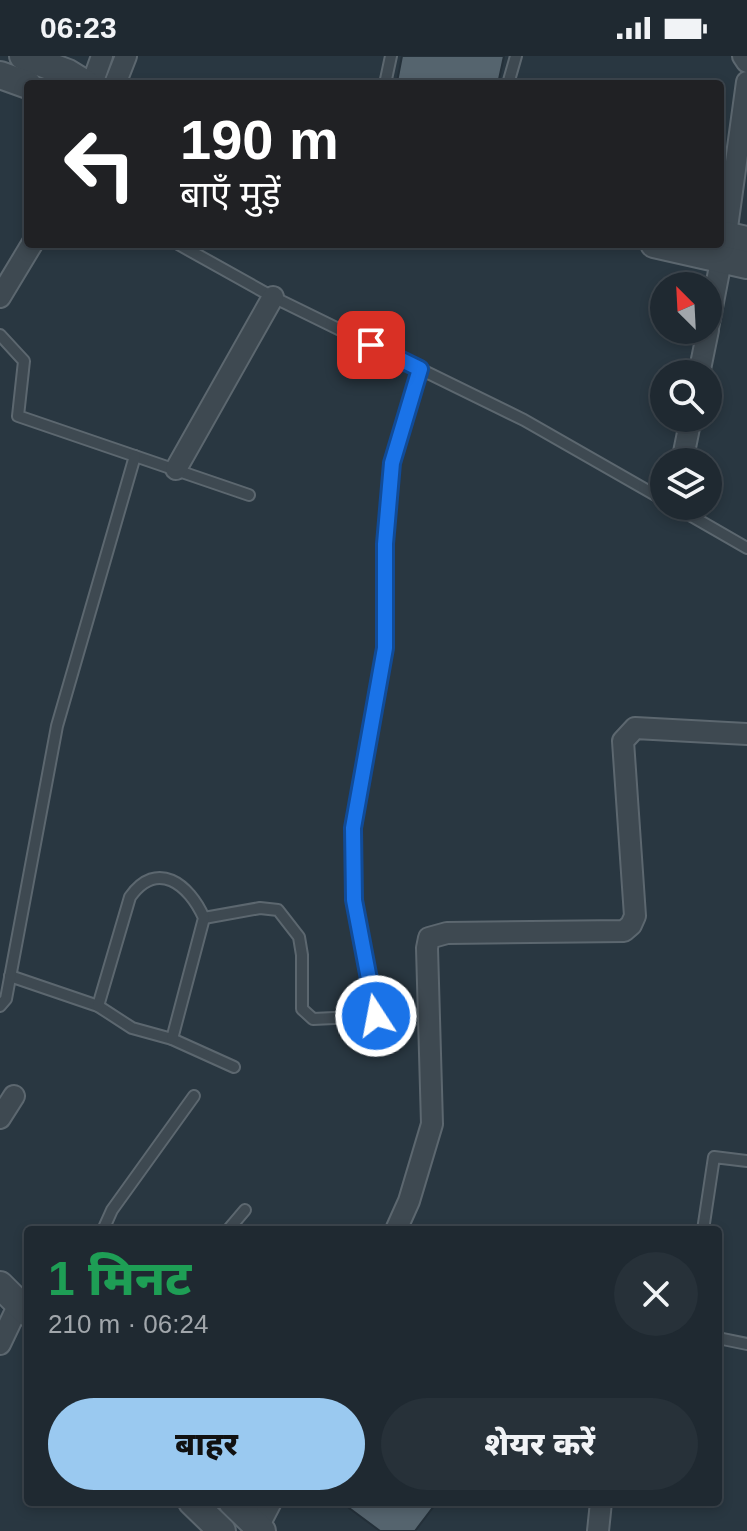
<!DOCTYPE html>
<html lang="hi">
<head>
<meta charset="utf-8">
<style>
	body { margin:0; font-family:Arial,"Noto Sans Devanagari",sans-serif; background:#273139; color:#f1f3f6; height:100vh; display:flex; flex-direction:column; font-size:30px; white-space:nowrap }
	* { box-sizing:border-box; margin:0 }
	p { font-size:26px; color:#a1a6ab }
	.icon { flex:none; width:44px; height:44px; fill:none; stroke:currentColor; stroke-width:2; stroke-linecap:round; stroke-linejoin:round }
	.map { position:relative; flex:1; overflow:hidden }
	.sheet { position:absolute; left:24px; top:1170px; width:698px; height:280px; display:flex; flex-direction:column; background:#1f2931; border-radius:8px; box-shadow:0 4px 12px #0003,0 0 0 2px #3c454d }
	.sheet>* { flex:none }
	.guide { position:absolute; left:24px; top:24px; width:700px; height:168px; border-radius:8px; box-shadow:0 4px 12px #0003,0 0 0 2px #3c454d; background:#202124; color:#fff; overflow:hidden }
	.needle { width:52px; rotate:336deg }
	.tools { position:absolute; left:650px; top:216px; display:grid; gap:16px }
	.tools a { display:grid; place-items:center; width:72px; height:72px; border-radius:50%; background:#1f2931; box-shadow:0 4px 12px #0003,0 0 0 2px #3c454d; font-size:40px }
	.pin { position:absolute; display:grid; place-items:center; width:68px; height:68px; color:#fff; margin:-34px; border-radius:16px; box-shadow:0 4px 12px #0006 }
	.me { position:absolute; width:88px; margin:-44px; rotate:349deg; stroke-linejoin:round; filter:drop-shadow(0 0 6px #0008) }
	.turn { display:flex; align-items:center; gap:28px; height:168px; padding:0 24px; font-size:36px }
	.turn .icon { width:104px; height:104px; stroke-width:2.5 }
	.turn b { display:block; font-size:56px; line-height:68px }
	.round { display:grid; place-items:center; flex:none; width:84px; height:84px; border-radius:42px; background:#273139 }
	.overview { display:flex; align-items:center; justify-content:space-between; height:136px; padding:0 24px }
	h1 { font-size:48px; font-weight:800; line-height:60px; color:#1e9e55 }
	.cta { display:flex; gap:16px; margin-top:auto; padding:16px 24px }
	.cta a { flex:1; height:92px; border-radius:48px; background:#9ac9f0; color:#111; font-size:32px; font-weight:800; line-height:92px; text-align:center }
	.cta a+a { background:#273139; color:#f1f3f6 }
	.status { display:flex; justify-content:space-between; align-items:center; height:56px; padding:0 40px; background:#1f2931; direction:ltr }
	.status svg { height:22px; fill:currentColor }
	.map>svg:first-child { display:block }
</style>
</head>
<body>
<div class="status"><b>06:23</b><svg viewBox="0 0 49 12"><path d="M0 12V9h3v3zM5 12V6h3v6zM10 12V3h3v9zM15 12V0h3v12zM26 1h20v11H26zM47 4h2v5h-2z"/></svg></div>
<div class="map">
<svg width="747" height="1475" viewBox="0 0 747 1475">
	<rect width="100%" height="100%" fill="#293741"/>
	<g fill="#55646e" stroke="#243039" stroke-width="2">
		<path d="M402,0h102l-6,28 -101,-2z"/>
		<path d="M341,1446h96l-22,29h-35z"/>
	</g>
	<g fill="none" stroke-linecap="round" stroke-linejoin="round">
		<defs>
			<g id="service">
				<path d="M385,28l6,-28"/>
				<path d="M508,28l8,-28"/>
				<path d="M178,188l95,53 251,123 140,80"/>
				<path d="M0,279l24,26 -6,55 231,79"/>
				<path d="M674,450l73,42"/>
				<path d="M204,862l56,-10 18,2 21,27 3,18v54l11,10 63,-3"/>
				<path d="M10,920l88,30 34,22 40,11 62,28"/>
				<path d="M0,950l6,-7 51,-273 78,-270"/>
				<path d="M98,950l32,-109c27,-38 59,-13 74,21l-32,121"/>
				<path d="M381,991l-27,-147 -1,-72 32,-180v-104l7,-81 28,-94"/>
				<path d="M103,1174l9,-20 82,-114"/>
				<path d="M228,1174l17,-20"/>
				<path d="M703,1174l11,-73 33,4"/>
				<path d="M718,1282l29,6"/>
			</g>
			<g id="minor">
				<path d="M743,0l4,6"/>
				<path d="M92,28l10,-28"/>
				<path d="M115,28l11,-28"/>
				<path d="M0,241l32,-53"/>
				<path d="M708,272l18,-93 21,-153"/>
				<path d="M699,318l9,-44"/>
				<path d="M682,406l9,-44"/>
				<path d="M176,413l97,-172"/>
				<path d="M0,1062l14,-22"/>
				<path d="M396,1174l13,-29 23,-77 -5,-176 2,-10 18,-5 177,-2 7,-6 4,-9 -12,-175 12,-13 112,6"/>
				<path d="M0,1288l19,-40"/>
				<path d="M256,1475l15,-29"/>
				<path d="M598,1475l3,-29"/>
			</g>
			<g id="tertiary">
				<path d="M23,0l45,17 18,11"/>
				<path d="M0,19l28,10"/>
				<path d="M720,178l27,6"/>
				<path d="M654,188l93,21"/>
				<path d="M0,1229l28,28"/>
				<path d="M192,1446l30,29"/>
				<path d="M232,1446l30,29"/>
			</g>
		</defs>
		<use href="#service" stroke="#5c676f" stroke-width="14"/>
		<use href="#minor" stroke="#5c676f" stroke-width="24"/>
		<use href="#tertiary" stroke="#5c676f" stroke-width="30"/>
		<use href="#service" stroke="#3e4951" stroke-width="10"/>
		<use href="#minor" stroke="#3e4951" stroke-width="20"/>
		<use href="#tertiary" stroke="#3e4951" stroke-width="26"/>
	</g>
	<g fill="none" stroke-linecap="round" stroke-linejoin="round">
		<defs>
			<path id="route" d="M371,289l49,24 -28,94 -7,81v104l-32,180 1,72 22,116"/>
		</defs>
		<use href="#route" stroke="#114b97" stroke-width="20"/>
		<use href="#route" stroke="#1a73e8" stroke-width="14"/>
	</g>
</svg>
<div class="tools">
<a><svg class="needle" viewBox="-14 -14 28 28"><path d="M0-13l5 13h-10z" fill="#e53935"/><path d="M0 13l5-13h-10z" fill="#a1a6ab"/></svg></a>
<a><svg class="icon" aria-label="search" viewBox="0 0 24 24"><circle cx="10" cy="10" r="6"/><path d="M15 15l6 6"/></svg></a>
<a><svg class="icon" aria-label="layers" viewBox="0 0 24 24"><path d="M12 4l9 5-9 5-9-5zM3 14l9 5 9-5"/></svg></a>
</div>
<div class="pin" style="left:371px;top:289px;background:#d93025"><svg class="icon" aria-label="arrive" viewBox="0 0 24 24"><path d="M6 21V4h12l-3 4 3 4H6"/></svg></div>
<svg class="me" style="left:376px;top:960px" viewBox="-20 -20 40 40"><circle r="17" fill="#1a73e8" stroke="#fff" stroke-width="3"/><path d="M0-11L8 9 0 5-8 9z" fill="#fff"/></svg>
<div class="guide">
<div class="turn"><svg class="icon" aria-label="left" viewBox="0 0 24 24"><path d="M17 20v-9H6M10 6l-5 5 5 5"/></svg><div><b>190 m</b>बाएँ मुड़ें</div></div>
</div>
<section class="sheet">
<div class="overview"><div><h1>1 मिनट</h1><p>210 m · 06:24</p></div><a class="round"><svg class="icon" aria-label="close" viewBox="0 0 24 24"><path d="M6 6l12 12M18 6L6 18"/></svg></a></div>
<div class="cta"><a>बाहर</a><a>शेयर करें</a></div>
</section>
</div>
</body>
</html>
